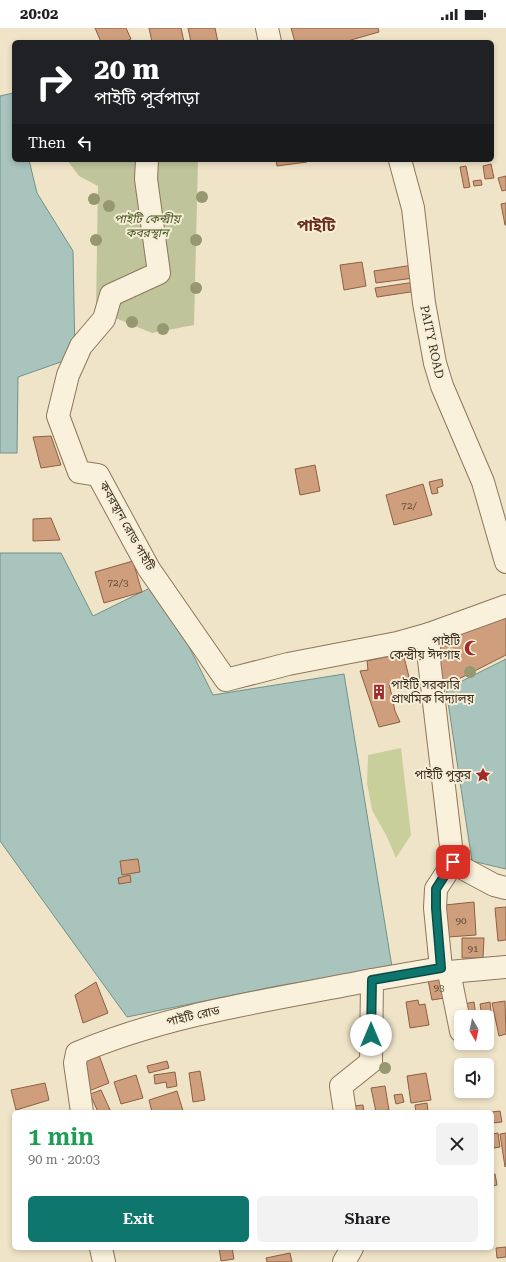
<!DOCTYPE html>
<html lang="en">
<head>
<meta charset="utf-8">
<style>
	body { margin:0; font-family:"Roboto Serif","Noto Sans Bengali",serif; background:#f2f2f2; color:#202124; height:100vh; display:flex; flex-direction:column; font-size:15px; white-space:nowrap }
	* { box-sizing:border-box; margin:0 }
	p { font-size:13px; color:#757577 }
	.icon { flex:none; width:22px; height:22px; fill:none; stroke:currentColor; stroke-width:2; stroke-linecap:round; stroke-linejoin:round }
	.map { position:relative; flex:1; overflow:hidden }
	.drawer { position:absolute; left:12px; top:1082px; width:482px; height:140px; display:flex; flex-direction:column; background:#fff; border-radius:6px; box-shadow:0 2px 6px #0003 }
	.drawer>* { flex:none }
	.banner { position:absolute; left:12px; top:12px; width:482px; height:122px; border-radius:6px; box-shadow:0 2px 6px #0003; background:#202124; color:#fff; overflow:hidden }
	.needle { width:26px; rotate:171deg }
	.tools { position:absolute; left:454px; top:982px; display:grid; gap:8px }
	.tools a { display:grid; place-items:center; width:40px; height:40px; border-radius:6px; background:#fff; box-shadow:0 2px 6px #0003; font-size:20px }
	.pin { position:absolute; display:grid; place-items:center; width:34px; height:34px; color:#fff; margin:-17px; border-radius:8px; box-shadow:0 2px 6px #0006 }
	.me { position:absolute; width:44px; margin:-22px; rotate:0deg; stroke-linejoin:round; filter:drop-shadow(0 0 3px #0008) }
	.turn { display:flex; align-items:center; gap:14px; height:84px; padding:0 16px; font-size:18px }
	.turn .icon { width:52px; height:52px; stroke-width:2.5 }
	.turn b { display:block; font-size:28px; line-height:34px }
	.then { display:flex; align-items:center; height:38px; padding:0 16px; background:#0003; gap:8px; font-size:15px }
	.round { display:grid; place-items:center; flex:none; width:42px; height:42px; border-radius:6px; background:#f2f2f2 }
	.headline { display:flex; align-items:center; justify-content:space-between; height:68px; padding:0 16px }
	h1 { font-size:24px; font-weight:600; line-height:30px; color:#1e9e55 }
	.button { display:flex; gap:8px; margin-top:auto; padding:8px 16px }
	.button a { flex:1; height:46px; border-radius:6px; background:#0f766e; color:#fff; font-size:16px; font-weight:600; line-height:46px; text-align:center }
	.button a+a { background:#f2f2f2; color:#202124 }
	.status { display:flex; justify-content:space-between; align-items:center; height:28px; padding:0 20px; background:#fff; direction:ltr }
	.status svg { height:11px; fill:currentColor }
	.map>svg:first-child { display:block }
</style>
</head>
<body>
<div class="status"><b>20:02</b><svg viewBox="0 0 49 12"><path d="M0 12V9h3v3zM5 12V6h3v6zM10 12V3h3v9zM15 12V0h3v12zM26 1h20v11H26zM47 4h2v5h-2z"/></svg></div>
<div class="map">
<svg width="506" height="1234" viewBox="0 0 506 1234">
	<rect width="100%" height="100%" fill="#f0e4c8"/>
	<path fill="#c9cf9b" d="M401,720l10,87 -15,23 -9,-21 -15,-27 -5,-27 1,-28z"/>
	<path fill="#bfc49a" d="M67,132h131l-4,165 -42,8 -56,-23 2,-124 -19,-10z"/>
	<g fill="#a9c4bc" stroke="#6f938a">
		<path d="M13,65l1,67h15l8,33 36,58 2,106 -57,20 -1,76h-17v-357z"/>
		<path d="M0,525h61l32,63 65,-32 55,111 131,-21 48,293 -115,19 -150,31 -127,-176z"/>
		<path d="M506,631v210l-34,-8 -26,-172z"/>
	</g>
	<g fill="#cf9f7d" stroke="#8d5f41">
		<path d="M95,0h31l5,11 -7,3h-23z"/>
		<path d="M149,0h32l3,14h-32z"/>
		<path d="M188,0h27l3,14h-27z"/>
		<path d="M291,0h87l1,4 -35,10h-49z"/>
		<path d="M276,132h31v2l-30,4z"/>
		<path d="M491,136l3,14 -9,1 -2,-13z"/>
		<path d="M466,138l4,21 -6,1 -4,-21z"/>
		<path d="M506,148v14l-4,1 -4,-13z"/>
		<path d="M481,152l1,5 -8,1 -1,-5z"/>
		<path d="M506,175v22h-1l-4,-21z"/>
		<path d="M362,234l4,24 -22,4 -4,-25z"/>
		<path d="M413,237l1,13 -38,5 -2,-12z"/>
		<path d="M415,254l2,9 -40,6 -2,-9z"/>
		<path d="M51,408l10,29 -20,3 -8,-31z"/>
		<path d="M315,437l5,26 -20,4 -5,-26z"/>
		<path d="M442,451l1,7 -6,2 1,5 -6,1 -3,-12z"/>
		<path d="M423,456l9,31 -38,10 -8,-30z"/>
		<path d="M51,490l9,22 -27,1v-22z"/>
		<path d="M133,533l9,31 -38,11 -9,-31z"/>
		<path d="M506,590v37l-67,34 1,-49z"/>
		<path d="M403,625l6,24 -20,6 6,28 5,11 -21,5 -19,-56 8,-1 -1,-9z"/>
		<path d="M138,831l2,13 -18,3 -2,-14z"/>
		<path d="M130,847l1,7 -12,2 -1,-6z"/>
		<path d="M474,874l2,33 -28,2 -3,-32z"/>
		<path d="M506,879v33l-8,1 -3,-33z"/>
		<path d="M462,910h22l-1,20h-21z"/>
		<path d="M427,947l20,1 4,21 -19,3z"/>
		<path d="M96,954l12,31 -25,10 -8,-28z"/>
		<path d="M418,972l1,5 6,-1 4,21 -19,3 -4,-26z"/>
		<path d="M505,973l1,33 -7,2 -7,-33z"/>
		<path d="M474,974l2,15h-11l-2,-13z"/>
		<path d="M490,974l2,18 -5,1v-4h-5l-2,-13z"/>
		<path d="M99,1027l10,28 -20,8 -11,-28z"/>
		<path d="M167,1033l2,7 -20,5 -2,-7z"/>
		<path d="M200,1043l5,29 -12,2 -4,-29z"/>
		<path d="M175,1044l2,14 -10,2 -1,-6 -11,2 -1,-9z"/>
		<path d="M426,1045l5,27 -20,3 -4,-27z"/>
		<path d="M136,1047l7,23 -22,6 -7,-22z"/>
		<path d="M45,1055l4,17 -33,10 -5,-20z"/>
		<path d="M385,1058l4,24 -13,2 -5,-24z"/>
		<path d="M101,1062l10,22h-13l-8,-18z"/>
		<path d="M177,1063l6,20 -4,1h-27l-3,-12z"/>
		<path d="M402,1066l2,8 -8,2 -2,-9z"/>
		<path d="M427,1075l1,9h-12l-1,-7z"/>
		<path d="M363,1077l1,7h-17l5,-6z"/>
		<path d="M500,1083l2,11 -10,1v-11z"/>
		<path d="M498,1105l2,14 -6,1 -2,-14z"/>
		<path d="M506,1105v33l-1,1 -5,-33z"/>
		<path d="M492,1146h3l2,11 -5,1z"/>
		<path d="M506,1219v10l-9,1 -1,-10z"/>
		<path d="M219,1220h13l2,11 -13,2z"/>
		<path d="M290,1225l2,9h-25l-1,-4z"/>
	</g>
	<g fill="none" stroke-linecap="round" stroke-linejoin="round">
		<defs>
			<g id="street">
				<path d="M267,0l3,14"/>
				<path d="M147,132l-1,19 13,94 -48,22 -7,24 -23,27 -13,29 -10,41 21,56 19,3 51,94 77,111 62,-16 109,-21 32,-9"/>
				<path d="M400,132l13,48 11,95 11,60 7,23 41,96 23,80"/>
				<path d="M453,835l-24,-203v-26l77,-28"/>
				<path d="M453,835l41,22 12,3"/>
				<path d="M441,940l-6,-60 1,-19 17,-26"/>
				<path d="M441,940l8,4 57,-5"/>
				<path d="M449,944l12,59"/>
				<path d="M82,1084l-7,-49 2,-10c94,-40 196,-53 295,-73"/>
				<path d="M345,1084l-4,-26 30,-24 1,-82 69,-12"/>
				<path d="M101,1220l3,14"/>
				<path d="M344,1234l8,-14"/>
			</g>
		</defs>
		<use href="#street" stroke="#8d765c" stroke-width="24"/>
		<use href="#street" stroke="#faf1dc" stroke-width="22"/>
	</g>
	<g fill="#96986f">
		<circle cx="202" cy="169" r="6"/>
		<circle cx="94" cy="171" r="6"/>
		<circle cx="109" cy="178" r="6"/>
		<circle cx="96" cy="212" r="6"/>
		<circle cx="196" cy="212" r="6"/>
		<circle cx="196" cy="260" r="6"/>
		<circle cx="132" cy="294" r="6"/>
		<circle cx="163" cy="301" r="6"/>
		<circle cx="470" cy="644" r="6"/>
		<circle cx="385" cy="1040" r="6"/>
	</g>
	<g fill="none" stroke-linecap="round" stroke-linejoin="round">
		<defs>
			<path id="route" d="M371,1007l1,-55 69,-12 -5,-60v-19l17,-27"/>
		</defs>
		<use href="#route" stroke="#0a4d48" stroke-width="10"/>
		<use href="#route" stroke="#0f766e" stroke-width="7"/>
	</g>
	<defs>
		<symbol id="mosque-bare" viewBox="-9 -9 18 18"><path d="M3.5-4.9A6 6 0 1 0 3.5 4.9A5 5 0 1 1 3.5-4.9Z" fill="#9e2a2b" stroke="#f7eed8" stroke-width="2.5" paint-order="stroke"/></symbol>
		<symbol id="building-bare" viewBox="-9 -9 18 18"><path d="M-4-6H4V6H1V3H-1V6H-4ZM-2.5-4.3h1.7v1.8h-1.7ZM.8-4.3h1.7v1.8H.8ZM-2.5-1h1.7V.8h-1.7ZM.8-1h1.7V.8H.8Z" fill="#9e2a2b" stroke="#f7eed8" stroke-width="2.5" paint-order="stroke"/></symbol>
		<symbol id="sight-bare" viewBox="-9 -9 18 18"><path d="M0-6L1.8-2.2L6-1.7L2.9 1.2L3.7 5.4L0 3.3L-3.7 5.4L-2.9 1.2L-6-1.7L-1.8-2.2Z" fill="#9e2a2b" stroke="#f7eed8" stroke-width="2.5" paint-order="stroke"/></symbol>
	</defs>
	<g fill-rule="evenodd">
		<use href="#mosque-bare" x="461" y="609" width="22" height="22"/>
		<use href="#building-bare" x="368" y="653" width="22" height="22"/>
		<use href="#sight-bare" x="472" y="736" width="22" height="22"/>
	</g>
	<g text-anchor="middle" stroke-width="4" stroke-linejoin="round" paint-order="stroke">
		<g font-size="10" fill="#624a37">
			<text x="409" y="481">72/</text>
			<text x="118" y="558">72/3</text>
			<text x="461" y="896">90</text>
			<text x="473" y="924">91</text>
			<text x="439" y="963">93</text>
		</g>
		<g font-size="12" font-style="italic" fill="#4d5a26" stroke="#f7eed8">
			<text x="147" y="195">পাইটি কেন্দ্রীয়<tspan x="147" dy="14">কবরস্থান</tspan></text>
		</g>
		<g font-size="12" fill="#3d2e20" stroke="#f7eed8">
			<text transform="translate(432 314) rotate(78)" y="4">PAITY ROAD</text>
			<text transform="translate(127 498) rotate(61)" y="4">কবরস্থান রোড পাইটি</text>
			<text transform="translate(193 988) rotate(-13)" y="4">পাইটি রোড</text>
		</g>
		<g font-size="12" fill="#3d2e20" stroke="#f7eed8" text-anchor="end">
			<text x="460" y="617">পাইটি<tspan x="460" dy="14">কেন্দ্রীয় ঈদগাহ</tspan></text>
			<text x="391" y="661" text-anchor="start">পাইটি সরকারি<tspan x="391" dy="14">প্রাথমিক বিদ্যালয়</tspan></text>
			<text x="471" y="751">পাইটি পুকুর</text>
		</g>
		<g font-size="16" font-weight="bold" fill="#6b2e1e" stroke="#f7eed8">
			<text x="316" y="203">পাইটি</text>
		</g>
	</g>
</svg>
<div class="tools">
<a><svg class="needle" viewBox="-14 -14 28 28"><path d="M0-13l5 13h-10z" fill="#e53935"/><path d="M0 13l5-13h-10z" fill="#757577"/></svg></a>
<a><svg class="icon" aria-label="sound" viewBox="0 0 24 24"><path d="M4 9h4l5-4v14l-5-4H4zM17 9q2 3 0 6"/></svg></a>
</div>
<div class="pin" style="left:453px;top:834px;background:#d93025"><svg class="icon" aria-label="arrive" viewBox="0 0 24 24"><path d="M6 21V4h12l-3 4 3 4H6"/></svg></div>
<svg class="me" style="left:371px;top:1007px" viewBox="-20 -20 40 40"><circle r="19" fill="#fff"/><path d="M0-13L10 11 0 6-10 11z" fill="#0f766e"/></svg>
<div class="banner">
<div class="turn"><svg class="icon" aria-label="right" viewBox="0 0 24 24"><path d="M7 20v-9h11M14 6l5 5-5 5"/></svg><div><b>20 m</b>পাইটি পূর্বপাড়া</div></div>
<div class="then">Then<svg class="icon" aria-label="left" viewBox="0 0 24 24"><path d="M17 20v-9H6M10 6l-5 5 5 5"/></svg></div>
</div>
<section class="drawer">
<div class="headline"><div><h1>1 min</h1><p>90 m · 20:03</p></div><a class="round"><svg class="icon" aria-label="close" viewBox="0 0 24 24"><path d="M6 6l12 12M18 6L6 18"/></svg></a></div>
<div class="button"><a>Exit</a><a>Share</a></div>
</section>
</div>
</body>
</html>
